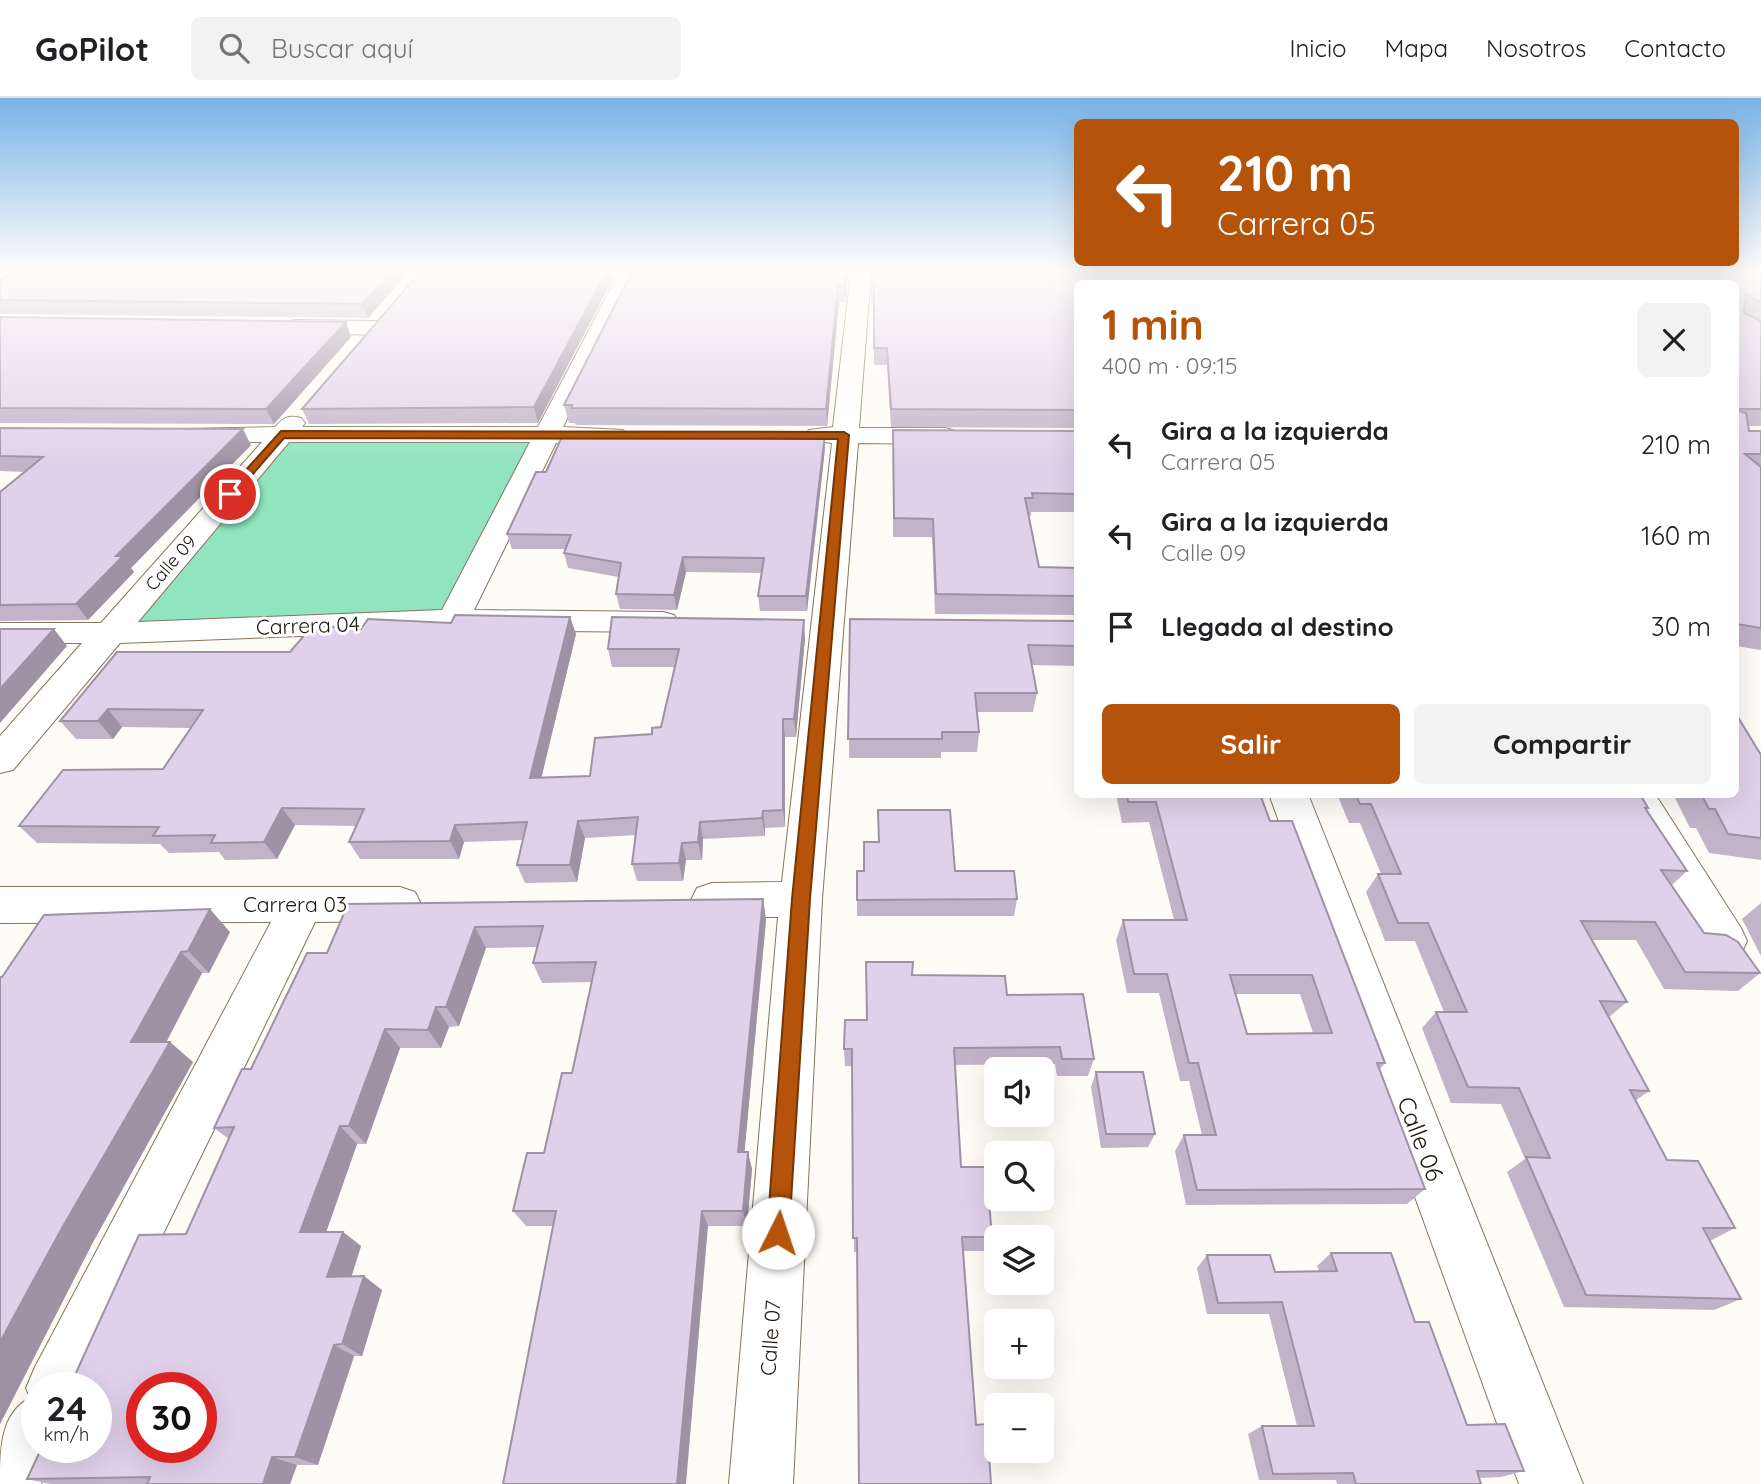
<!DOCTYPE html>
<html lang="es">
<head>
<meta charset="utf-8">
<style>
	body { margin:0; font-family:Quicksand,sans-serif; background:#f2f2f2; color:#202124; height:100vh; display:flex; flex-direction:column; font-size:26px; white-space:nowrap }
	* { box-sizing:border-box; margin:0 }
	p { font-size:23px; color:#757577 }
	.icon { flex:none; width:38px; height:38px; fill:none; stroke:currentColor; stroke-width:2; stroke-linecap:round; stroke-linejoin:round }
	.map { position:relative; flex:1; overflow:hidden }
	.details { position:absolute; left:1074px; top:182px; width:665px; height:518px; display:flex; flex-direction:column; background:#fff; border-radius:10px; box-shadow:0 7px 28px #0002 }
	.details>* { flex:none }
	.guide { position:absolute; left:1074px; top:21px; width:665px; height:147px; border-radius:10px; box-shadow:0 7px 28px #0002; background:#b45309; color:#fff; overflow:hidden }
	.fabs { position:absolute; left:984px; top:959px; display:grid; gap:14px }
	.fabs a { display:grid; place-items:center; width:70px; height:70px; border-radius:10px; background:#fff; box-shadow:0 7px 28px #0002; font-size:35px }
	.speed { position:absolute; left:21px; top:1274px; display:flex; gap:14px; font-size:35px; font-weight:700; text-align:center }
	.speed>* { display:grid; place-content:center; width:91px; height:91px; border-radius:50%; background:#fff; box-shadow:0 7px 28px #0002; line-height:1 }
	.speed small { font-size:18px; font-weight:400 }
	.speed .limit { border:10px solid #d22; background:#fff; color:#111 }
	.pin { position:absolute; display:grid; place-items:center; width:60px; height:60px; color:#fff; margin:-30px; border:4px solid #fff; border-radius:50%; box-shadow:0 2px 7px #0007 }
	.me { position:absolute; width:77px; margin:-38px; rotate:4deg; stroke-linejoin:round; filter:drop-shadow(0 0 5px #0008) }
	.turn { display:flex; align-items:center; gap:24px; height:147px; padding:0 28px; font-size:32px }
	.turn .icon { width:91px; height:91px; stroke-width:2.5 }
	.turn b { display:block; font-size:49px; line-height:60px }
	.round { display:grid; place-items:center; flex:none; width:74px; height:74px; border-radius:10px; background:#f2f2f2 }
	.overview { display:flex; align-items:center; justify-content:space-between; height:119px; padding:0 28px }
	h1 { font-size:42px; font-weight:800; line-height:52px; color:#b45309 }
	.cta { display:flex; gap:14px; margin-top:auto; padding:14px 28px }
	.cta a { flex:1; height:80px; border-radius:10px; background:#b45309; color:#fff; font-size:28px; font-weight:800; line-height:80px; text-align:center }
	.cta a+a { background:#f2f2f2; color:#202124 }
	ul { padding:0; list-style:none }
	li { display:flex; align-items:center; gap:21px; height:91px; padding:0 28px }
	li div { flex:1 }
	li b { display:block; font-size:26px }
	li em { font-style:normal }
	header { display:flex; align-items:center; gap:42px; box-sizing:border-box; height:98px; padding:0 35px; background:#fff; border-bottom:2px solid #e0e0e0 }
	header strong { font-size:33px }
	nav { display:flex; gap:38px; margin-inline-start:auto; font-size:24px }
	.search { width:490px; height:63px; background:#f2f2f2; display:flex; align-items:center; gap:18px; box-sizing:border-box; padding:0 24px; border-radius:10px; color:#757577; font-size:26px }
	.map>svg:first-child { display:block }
</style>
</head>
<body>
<header>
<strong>GoPilot</strong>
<div class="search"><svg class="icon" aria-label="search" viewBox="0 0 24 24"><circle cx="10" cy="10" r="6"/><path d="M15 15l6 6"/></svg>Buscar aquí</div>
<nav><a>Inicio</a><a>Mapa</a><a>Nosotros</a><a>Contacto</a></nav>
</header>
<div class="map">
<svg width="1761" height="1386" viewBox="0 0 1761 1386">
	<rect width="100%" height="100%" fill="#fffbf6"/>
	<path fill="#90e5bf" d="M281,337h265l-93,185 -341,13z"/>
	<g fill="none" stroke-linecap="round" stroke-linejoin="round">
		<path fill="#70b2e5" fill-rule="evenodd" d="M11,173h7l-18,12v-4z"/>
		<defs>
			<g id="minor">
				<path d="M620,173h20l-77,156 60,3 4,5 -4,5 -9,3h-58l-82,167 189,2 11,3 5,7 -5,7 -11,3 -210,-2 -333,13 -107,127 -13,3v-37l82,-93h-82v-20h101l161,-181h-67l-9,-3 -4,-5 4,-5 89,-2c9,-10 13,-12 26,-9l4,5 -3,4h236zM289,344h241l-88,168 -304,12z"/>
				<path d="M851,173h20l-12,157h87l9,3 4,5 -4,5 -9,3 -88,-1 -36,456 -29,585h-64l49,-567h-66l-15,-5 -6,-12 6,-12 15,-5 70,-1 50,-439 -23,-3 -4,-5 4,-5 24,-3z"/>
				<path d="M295,222l81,1 11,7 -11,7 -89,-3 -3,-5 3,-5z"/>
				<path d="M1269,696h39l275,690h-64z"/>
				<path d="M1615,696h40l86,134 6,13 -6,13 -16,6 -16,-6z"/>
				<path d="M0,789h400l15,5 6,12 -6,12 -15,5 -85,1 -227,466h-51v59h22l-18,37h-41c0,-33 0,-71 30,-86l-4,-10 9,-21 236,-445 -271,1z"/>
			</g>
		</defs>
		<use href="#minor" stroke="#84755c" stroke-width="2"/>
		<use href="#minor" fill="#fff" fill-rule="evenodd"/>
	</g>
	<g fill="#c2b3c9" fill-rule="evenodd">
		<path d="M16,173h393l-41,47 -368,-4v-33z"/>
		<path d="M421,173h194l-7,17 -70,135 -229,1 -7,-15z"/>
		<path d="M849,173l-4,31h-6l-12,124 -251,-1 -1,-2h-6l-5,-18z"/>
		<path d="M1761,173v155h-13l1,5h12v219l-25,-4v-362h-658v144l-187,-1 -4,-62h-13v-62h-3v-16z"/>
		<path d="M0,219l351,20 -77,87 -274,-1z"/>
		<path d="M0,330l251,17 -120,123 3,4 -46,48 -88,1v-129l25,-20 -25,-1z"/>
		<path d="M893,332l185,1v81h-47v4h-2l10,51 39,1v47l-143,-1 -3,-77h-39z"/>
		<path d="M825,350l-18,163h-47l-2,-15 3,-23 -75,-1 -9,38 -57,-1 -4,-15 3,-17 -51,-9 -4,-15 1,-4h-53l-5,-15 39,-62z"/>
		<path d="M570,519l6,17 -35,144 49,-2 71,-49 14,-60h-63l-4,-18 197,-11 -9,99h-11v90l-20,1v8l-62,3 -1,21h-16l-3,21h-46l-5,-17 4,-29 -51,3 -8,44 -52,1 -8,-18 6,-25 -59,2 -5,17h-99l-11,-17 7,-16 -61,-1 -18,34 -52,1 -6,-8 -50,1 -9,-9 -123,-1 -18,-17 144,-57 28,-41 -69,-1 -9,12h-37l-16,-18 230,-69 71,-23z"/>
		<path d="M850,521l228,2v45l-46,-1 5,28 -4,19h-56l2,20 -2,20h-36v6h-92z"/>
		<path d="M1761,657v105l-52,-7 -13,-25h-6l-17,-34h63z"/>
		<path d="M1116,696h144l10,27 115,242 -5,6 45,120 -18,15 -221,1 -11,-54 9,-16h18l-13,-54h-9l-21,-88h-32l-11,-53 7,-20h51l-25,-98 -27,1zM1235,896h65l13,39 -66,1z"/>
		<path d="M1337,696h303l8,14 -1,2 40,61 -15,14 32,48 56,40 -22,18 -74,-2 -28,-49h-45l36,62 -18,15 40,74 -14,10 32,59 68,68 -25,13 31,58 -27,11 -150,-3 -57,-135 18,-13 -24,-55 -50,-1 -29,-75 14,-16h8l-29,-71h-30l-19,-49 12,-18h3l-21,-51h-11z"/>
		<path d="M864,773h91l62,28 -3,17h-157v-16z"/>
		<path d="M763,801l3,21 -22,232 8,17 -5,57h-221l-13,-15 31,-58 28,-80 20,-91 -50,1 -9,-20 4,-16 -51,1 -27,78 -10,1 -8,21h-41l-34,96h-9l-31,88h17l18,14 -10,31 31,13 -20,66h-8l-36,109h-21l-7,19h-240l-23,-5 159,-245 43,-95 -15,-11 37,-59 76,-116 21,-49z"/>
		<path d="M1761,805v53l-19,-37z"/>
		<path d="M230,834l-21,41h-7l-36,69 27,20 -101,182 -92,180v-447z"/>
		<path d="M912,877l95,20 87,64 -6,17h-31l-2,-12 -100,1 6,102 31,70 -4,14h-25l13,174 15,59 -134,-232h-3l-2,-186h-7l-1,-17 23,-29z"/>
		<path d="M1096,974l59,62 -7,13 -47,1 -10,-61z"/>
		<path d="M1331,1155l84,69 52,103 57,46 -23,6 -22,1 2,6h-144l-1,-4h-77l-11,-46 14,-8h35l-28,-112h-62l-10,-46 10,-13 68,17 44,-1 -2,-5z"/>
	</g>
	<g fill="#9e92a4">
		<path d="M393,173h16l-41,47 -6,-14z"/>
		<path d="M607,173h8l-7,17 -70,135 -4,-16z"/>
		<path d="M846,173h3l-4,31 -1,-16z"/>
		<path d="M838,188l1,16 -12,124 -1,-17z"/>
		<path d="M346,224l5,15 -77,87 -8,-15z"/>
		<path d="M243,331l8,16 -120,123 3,4 -46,48 -12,-16 40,-48z"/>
		<path d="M825,336v14l-18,163 -1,-15z"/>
		<path d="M683,459l3,15 -9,38 -3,-15z"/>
		<path d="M570,519l6,17 -39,162 -7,-18z"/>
		<path d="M804,522l1,18 -9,99 -2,-18z"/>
		<path d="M54,531l13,17 -67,77v-34z"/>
		<path d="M108,611l14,18 -9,12 -15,-18z"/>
		<path d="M783,621l2,18v90l-2,-17z"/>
		<path d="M282,710l13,17 -18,34 -13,-17z"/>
		<path d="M763,713l2,17v8l-3,-18z"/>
		<path d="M578,723l7,17 -8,44 -7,-17z"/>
		<path d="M700,724l3,17 -1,21 -4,-18z"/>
		<path d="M455,727l9,17 -5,17 -9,-18z"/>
		<path d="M682,745l4,17 -3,21 -4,-18z"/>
		<path d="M763,801l3,21 -23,249 -5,-17z"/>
		<path d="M210,811l20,23 -21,41 -21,-22z"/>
		<path d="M475,829l11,21 -27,78 -13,-19z"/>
		<path d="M181,854l21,21 -46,89 -25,-20z"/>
		<path d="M436,909l13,20 -8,21 -13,-18z"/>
		<path d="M385,931l15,19 -34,96 -17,-18z"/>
		<path d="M170,944l23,20 -101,182 -92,180v-82l62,-114z"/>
		<path d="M340,1028l17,18 -36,103 -21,-15z"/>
		<path d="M748,1054l4,17 -5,57 -4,-15z"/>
		<path d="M702,1113l6,15 -22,258h-9z"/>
		<path d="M343,1134l18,14 -14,45 -20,-14z"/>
		<path d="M364,1178l18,14 -20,66 -20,-12z"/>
		<path d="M334,1247l20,11 -36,109 -23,-8z"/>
		<path d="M272,1359l25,8 -7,19h-27z"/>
	</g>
	<g fill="#e1d0ea" stroke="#9e92a4" stroke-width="2" fill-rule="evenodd">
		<path d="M16,173h377l-31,33 -362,-4v-19z"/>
		<path d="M421,173h186l-73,136 -232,2z"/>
		<path d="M846,173l-2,15h-6l-12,123 -254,-1v-3h-8l68,-133z"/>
		<path d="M872,173h889v31l-15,-7 -2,18 17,8v88h-25v-125h-658v126l-187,-1 -4,-61h-13v-61h-3z"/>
		<path d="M0,219l346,5 -80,87 -266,-1z"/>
		<path d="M1736,312l10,3 3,18h12v23h-16l16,13v161l-25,-4z"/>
		<path d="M0,330l243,1 -127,127h7l-47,48 -76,1v-113l43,-35 -43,-1z"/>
		<path d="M893,332l185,1v63l-46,-1 1,5h-8l14,69 39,1v28l-142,-2 -3,-75 -39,-1z"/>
		<path d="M564,334l261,2 -19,162h-48l6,-38 -81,-1 -9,38 -58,-1 5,-31 -57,-10 7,-18 -64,-1 29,-62h10z"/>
		<path d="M455,517l115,2 -40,161 60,-2 5,-38 57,-4v-6l9,-1 18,-78h-71l4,-32 192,3 -10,99h-11v91l-20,1 -1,7 -62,4 -2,20 -16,1 -3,20 -47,1 6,-47 -60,4 -8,44h-53l10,-43 -72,3 -5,16 -101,1 15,-33 -82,-1 -18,34 -53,1 4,-8 -62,1 6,-9 -140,-1 44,-56 100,-1 40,-59 -95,-1 -10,12h-38l57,-69h173l23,-27 48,4 7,-10 83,4z"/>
		<path d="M850,521l228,2v25l-50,-1 9,48h-62l4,39h-37v7h-94z"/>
		<path d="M0,531h54l-54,60z"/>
		<path d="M1736,616l25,41v83l-33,-4 -13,-25h-6l-8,-15h35z"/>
		<path d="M1127,696h133l10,27h22l93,242h-8l48,126 -228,1 -13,-55h32l-18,-72h-9l-22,-89h-33l-11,-54h64l-31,-118h-28zM1230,877h82l20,58 -85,1z"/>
		<path d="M1355,696h285l8,14h-3l42,63 -26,-1 43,63 22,2 12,7 22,31 -75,-1 -30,-50 -74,-1 46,81 -27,-1 49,90 -19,-1 37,70 31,1 37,67h-32l38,71 -155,-4 -60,-138 24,1 -31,-70 -51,-1 -32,-75h31l-39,-89h-30l-20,-49h23l-30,-70h-11z"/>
		<path d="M878,712h72l5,61h59l3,28 -160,1v-29h7v-29h15z"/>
		<path d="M763,801l-25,253h10l-5,59h-41l-25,273h-174l53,-273h-43l14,-58h17l18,-80h10l24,-111 -63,1 10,-37 -68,1 -29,80h-10l-8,23 -43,-1 -36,97h-9l-40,106h43l-16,45 37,-1 -22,68 -8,1 -39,112h-23l-9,27h-116l3,-7 -123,2 15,-32h54v-59h-27l70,-153 47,-1 48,-107 -20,1 28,-59h9l56,-116h20l21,-49zM142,1290h59v59h-59z"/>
		<path d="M210,811l-22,42 -7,1 -50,90h39l-108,186 -62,114v-365h2l42,-62z"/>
		<path d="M866,864h47l-1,13 93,1 2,19 76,-1 11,65h-32l-2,-12 -106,1 7,119h25l6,70h-30l14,188 11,-1 4,60h-132l-2,-246h-4l-1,-189h-8l1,-29h22z"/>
		<path d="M1096,974h47l12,62h-49z"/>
		<path d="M1331,1155h60l24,69h14l38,103 38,-1 19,47h-47l4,13h-125l-3,-11 -80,1 -11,-48h52l-32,-124 -64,1 -11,-48h63l5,17 62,-1z"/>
	</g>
	<linearGradient id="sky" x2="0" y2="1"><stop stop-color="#78b3e7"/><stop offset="0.47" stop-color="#fffdfb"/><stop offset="1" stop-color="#fffdfb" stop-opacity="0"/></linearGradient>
	<rect width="1761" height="367" fill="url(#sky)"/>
	<path fill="#b45309" stroke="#753606" stroke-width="2" d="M281,333l563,1 5,3 -39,464 -21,334 -3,8 -8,3 -8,-3 -3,-8 25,-334 46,-460 -554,-1 -50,58h-8v-4z"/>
	<g text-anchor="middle" stroke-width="6" stroke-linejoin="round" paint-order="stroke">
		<g font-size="18" fill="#1c160d" stroke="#fff">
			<text transform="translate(171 465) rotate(-49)" y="6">Calle 09</text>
		</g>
		<g font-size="21" fill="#1c160d" stroke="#fff">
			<text transform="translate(308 528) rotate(-2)" y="7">Carrera 04</text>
			<text x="295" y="814">Carrera 03</text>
			<text transform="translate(771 1240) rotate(-86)" y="7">Calle 07</text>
		</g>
		<g font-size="24" fill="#1c160d" stroke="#fff">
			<text transform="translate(1420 1041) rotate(69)" y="8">Calle 06</text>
		</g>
	</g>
</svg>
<div class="fabs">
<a><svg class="icon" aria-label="sound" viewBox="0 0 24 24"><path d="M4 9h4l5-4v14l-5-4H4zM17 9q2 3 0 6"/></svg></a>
<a><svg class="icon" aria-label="search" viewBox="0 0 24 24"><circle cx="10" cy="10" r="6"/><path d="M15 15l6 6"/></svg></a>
<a><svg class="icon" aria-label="layers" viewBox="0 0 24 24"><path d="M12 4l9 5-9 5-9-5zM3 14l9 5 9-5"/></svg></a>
<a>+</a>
<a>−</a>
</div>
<div class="speed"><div>24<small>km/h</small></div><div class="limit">30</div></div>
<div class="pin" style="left:230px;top:396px;background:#d93025"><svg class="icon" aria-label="arrive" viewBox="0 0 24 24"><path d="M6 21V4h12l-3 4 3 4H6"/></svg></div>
<svg class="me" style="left:778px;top:1135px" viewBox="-20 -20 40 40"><circle r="19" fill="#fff"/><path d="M0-13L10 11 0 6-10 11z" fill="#b45309"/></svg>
<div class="guide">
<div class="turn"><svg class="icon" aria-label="left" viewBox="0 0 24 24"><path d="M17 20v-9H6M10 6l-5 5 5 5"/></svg><div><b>210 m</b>Carrera 05</div></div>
</div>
<section class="details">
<div class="overview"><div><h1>1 min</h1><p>400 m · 09:15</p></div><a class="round"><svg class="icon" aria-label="close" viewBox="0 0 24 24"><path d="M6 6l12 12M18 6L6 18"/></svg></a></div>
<ul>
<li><svg class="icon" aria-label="left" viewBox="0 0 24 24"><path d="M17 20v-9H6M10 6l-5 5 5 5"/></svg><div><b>Gira a la izquierda</b><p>Carrera 05</p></div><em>210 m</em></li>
<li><svg class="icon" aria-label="left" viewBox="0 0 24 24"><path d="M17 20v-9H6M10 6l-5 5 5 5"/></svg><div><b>Gira a la izquierda</b><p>Calle 09</p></div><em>160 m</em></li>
<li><svg class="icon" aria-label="arrive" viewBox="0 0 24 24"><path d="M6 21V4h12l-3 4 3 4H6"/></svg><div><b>Llegada al destino</b></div><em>30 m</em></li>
</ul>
<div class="cta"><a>Salir</a><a>Compartir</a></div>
</section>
</div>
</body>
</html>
